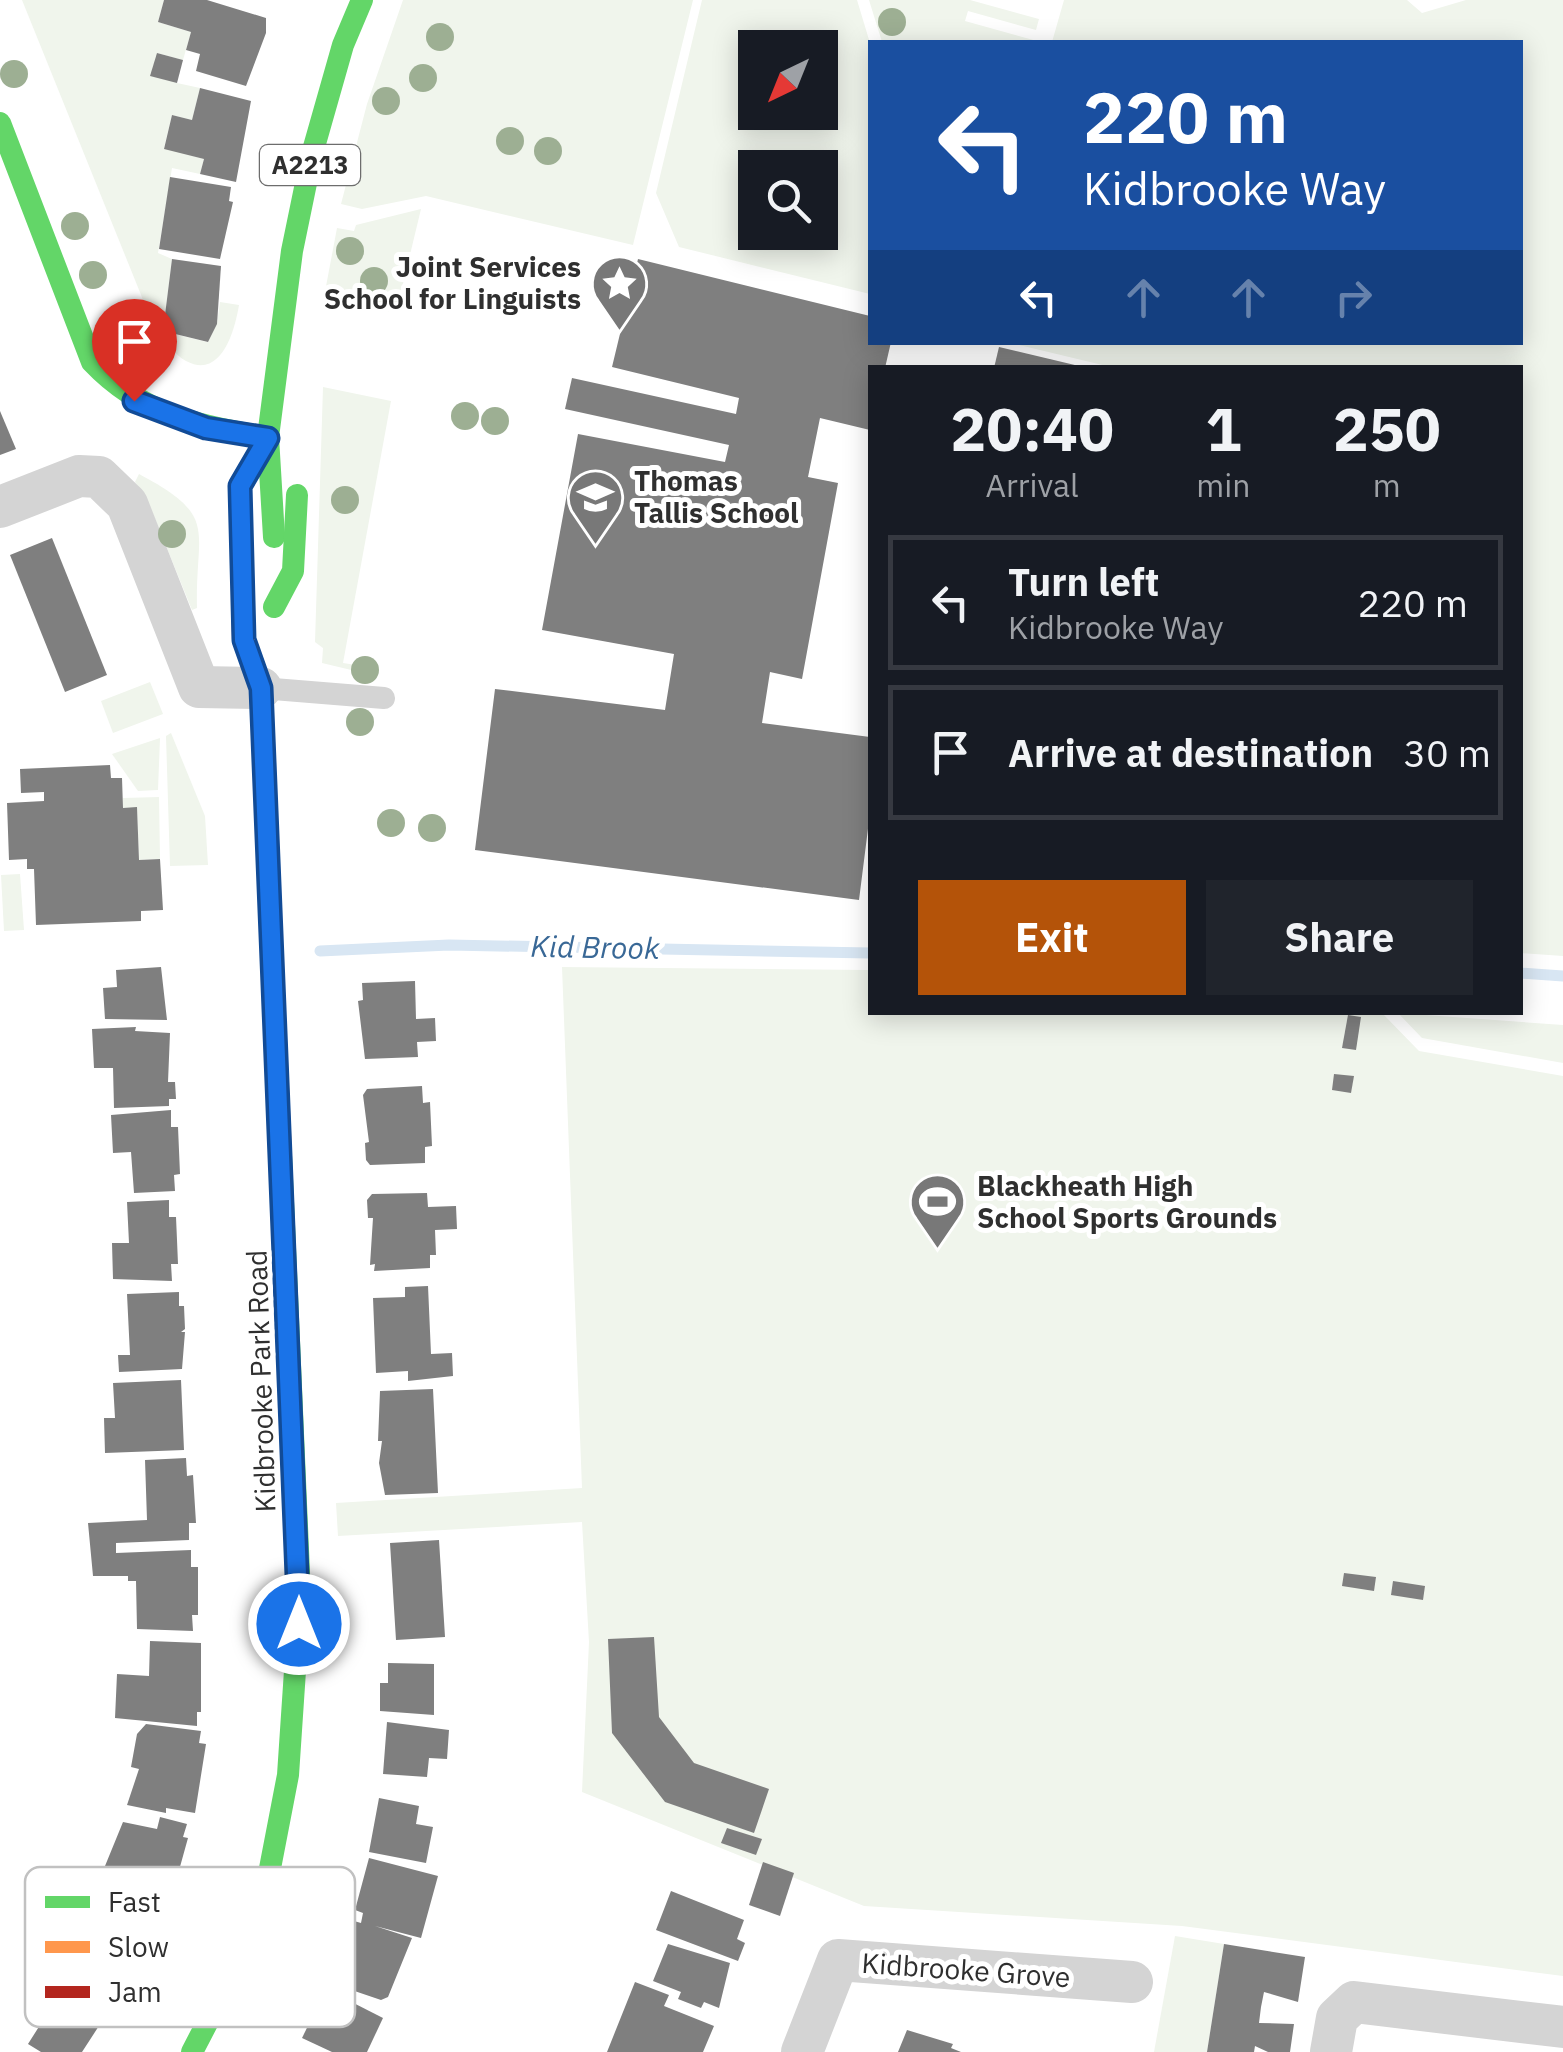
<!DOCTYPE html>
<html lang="en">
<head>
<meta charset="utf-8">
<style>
	body { margin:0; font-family:"IBM Plex Sans",sans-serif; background:#20242c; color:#f1f3f6; height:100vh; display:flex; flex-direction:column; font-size:38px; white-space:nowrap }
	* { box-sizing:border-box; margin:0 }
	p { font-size:32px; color:#9ea1a6 }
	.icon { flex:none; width:55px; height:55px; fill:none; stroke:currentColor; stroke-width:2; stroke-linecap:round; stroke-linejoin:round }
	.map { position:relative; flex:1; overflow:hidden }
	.sheet { position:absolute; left:868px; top:365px; width:655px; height:650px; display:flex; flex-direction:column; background:#171b24; border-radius:0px; box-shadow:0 5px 25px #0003 }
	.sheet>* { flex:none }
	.banner { position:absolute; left:868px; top:40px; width:655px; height:305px; border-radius:0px; box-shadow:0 5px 25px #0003; background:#1a4fa0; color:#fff; overflow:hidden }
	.needle { width:65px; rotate:223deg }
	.controls { position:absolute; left:738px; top:30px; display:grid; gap:20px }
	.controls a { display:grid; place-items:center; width:100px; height:100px; border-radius:0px; background:#171b24; box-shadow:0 5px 25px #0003; font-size:50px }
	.pin { position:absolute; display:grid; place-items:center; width:85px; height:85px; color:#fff; margin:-102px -42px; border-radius:50% 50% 50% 0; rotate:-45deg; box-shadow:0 0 10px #0007 }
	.pin .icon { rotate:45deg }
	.me { position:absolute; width:110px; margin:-55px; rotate:0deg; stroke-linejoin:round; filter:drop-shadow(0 0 8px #0008) }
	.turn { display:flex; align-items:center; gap:35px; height:210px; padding:0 50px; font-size:45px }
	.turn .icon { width:130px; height:130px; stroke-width:2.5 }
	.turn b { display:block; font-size:70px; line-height:85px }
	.lanes { display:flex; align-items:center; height:95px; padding:0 50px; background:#0003; justify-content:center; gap:50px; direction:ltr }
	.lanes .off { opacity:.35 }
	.eta { display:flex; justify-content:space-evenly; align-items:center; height:170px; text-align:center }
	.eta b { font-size:60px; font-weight:700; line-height:70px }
	.button { display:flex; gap:20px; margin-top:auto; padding:20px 50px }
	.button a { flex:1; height:115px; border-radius:0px; background:#b45309; color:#fff; font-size:40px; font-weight:700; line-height:115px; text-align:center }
	.button a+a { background:#20242c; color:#f1f3f6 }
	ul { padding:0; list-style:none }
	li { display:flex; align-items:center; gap:30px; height:135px; margin:0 20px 15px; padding:0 30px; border:5px solid #363941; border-radius:0px }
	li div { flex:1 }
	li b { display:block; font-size:38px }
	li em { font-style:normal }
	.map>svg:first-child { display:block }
</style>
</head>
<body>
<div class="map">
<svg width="1563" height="2052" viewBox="0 0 1563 2052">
	<rect width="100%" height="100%" fill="#fff"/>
	<g fill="#f0f5ec" fill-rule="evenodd">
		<path d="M22,0h142l-6,22 33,10 -8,28 -26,-7 20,30 23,5 -8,32 -20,-5 -8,33 40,11 -4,15 -28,-6 -14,85 14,6 -9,72 44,11 10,-19 3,-21 19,3c-4,24 -17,75 -53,56 -11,-6 -21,-20 -30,-29z"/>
		<path d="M403,0h290l-60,245 -207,-49 -64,13 -21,-5 26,-100z"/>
		<path d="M702,0h155l13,43v251l-191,-47 -23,-54zM755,48h65v64h-65zM755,168h65v64h-65z"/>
		<path d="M869,0h101l69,19 -3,11 -68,-19 -3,10 72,20 -155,1z"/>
		<path d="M1064,0h343l15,13 44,-13h97v956l-43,-3v-585h-405l-104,-25 509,-1v-300h-468z"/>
		<path d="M421,209l-25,104 -72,-16 13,-69 17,3 2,-6z"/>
		<path d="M323,387l68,14 -48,262 26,4 -1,7 -46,-11 1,-15 -8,-6z"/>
		<path d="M139,474c81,43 56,54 58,134l-5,2 -45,-111 -12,-17z"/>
		<path d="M150,682l13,32 -50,19 -12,-32z"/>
		<path d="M171,733l34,83 3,49 -38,1 -4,-130z"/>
		<path d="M160,738l-2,52 -20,1 -26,-37z"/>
		<path d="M159,797l1,62 -21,1 -2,-52h-14v-10z"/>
		<path d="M20,874l4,56 -20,1 -3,-56z"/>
		<path d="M562,967l308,3v42l512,1 37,38 144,25v900l-381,-50 -318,-20 -282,-114 7,-150 -7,-120 -244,14 -2,-33 246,-15z"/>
		<path d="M1398,1013l165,12v38l-141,-25z"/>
		<path d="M1175,1936l49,8 -17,108h-53z"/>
	</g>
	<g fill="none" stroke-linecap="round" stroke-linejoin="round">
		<g stroke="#d8e6f3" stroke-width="11">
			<path d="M320,951l129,-6 421,8"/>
			<path d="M1520,973l43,3"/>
		</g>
	</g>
	<g fill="#7f7f7f">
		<path d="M164,0h43l59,18v15l-20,53 -50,-15 4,-17 -14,-4 5,-18 -33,-10z"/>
		<path d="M157,53l26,7 -6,23 -27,-7z"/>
		<path d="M200,88l51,13 -15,81 -36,-8 4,-15 -40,-10 8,-34 20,5z"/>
		<path d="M170,177l61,10 -2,14 4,1 -13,57 -61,-10z"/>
		<path d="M172,259l49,7 -4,58 -9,18 -45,-11z"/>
		<path d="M638,259l232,57v26h21l-6,26h-15v62l-50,-12 -12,59 30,6 -36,196 -32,-7 -8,51 108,14v76l-11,87 -384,-50 20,-161 170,21 9,-56 -132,-24 36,-196 147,28 4,-17 -164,-36 7,-31 164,36 3,-16 -127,-31z"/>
		<path d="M999,347l80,19v2h-85z"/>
		<path d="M0,411l16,38 -16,6z"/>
		<path d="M52,538l55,137 -42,17 -55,-137z"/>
		<path d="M110,765l1,13h11l1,30 14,-1 2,53 21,-1 3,51 -22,1v10l-105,4 -2,-56h-7v-10l-18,1 -2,-57 37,-2v-9l-23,1 -1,-24z"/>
		<path d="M161,967l6,53 -62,-1 -2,-31 14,-1 -1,-17z"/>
		<path d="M415,981l1,38 19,-1 1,23 -19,1 1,15 -53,2 -7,-58 5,-1 -1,-17z"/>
		<path d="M1348,1015l13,2 -5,33 -14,-2z"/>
		<path d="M136,1027l-1,4 35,2 -2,49h7l1,17h-7v7l-55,2 -1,-40h-19l-2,-39z"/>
		<path d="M1334,1074l20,2 -3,17 -19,-3z"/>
		<path d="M422,1086l1,17 7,-1 2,44 -7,1v16l-55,2 -4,-5 -1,-17 4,-1 -6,-47 4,-6z"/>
		<path d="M171,1110v17h7l2,47 -6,1 1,16 -41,2 -3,-41 -18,1 -2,-38z"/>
		<path d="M427,1193l1,14 28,-1 1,23 -22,1 1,25h-6v13l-56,3 1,-7 -5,1 3,-47h-5l-1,-18 5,-6z"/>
		<path d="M169,1200v17h7l1,23 1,24h-7l1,17 -59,-2 -1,-36h17l-2,-41z"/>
		<path d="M428,1286l3,68 21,-1 1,23 -45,5v-10l-32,2 -3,-75 32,-1v-10z"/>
		<path d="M179,1292v14h5l1,23 -4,3h4l-3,37 -63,3 -1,-17h12l-3,-61z"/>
		<path d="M181,1380l3,70 -79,3 -1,-35h11l-2,-35z"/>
		<path d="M433,1389l5,104 -53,2 -6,-32 3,-22h-4l2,-50z"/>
		<path d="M186,1458l1,18 6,-1 3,48h-7v17l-73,3v10l75,-3v17h7v48h-6l1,16 -56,-2 -1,-48h-8v-5h-35l-5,-53 59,-3 -2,-60z"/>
		<path d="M439,1540l6,97 -49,3 -6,-97z"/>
		<path d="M1344,1573l32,4 -2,14 -32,-5z"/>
		<path d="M1393,1581l32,5 -2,14 -32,-5z"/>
		<path d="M654,1637l5,80 35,46 75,26 -15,44 -89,-31 -53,-69 -4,-94z"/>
		<path d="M150,1641l51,2v69h-4v14l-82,-8 2,-44 32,2z"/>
		<path d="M388,1663l46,1v51l-54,-4v-28h8z"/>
		<path d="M387,1722l62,8 -2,29 -18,-1 -2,19 -44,-3z"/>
		<path d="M146,1724l55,7 -2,12 7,1 -11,69 -29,-5v5l-39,-8 12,-36 -8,-2 6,-33z"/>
		<path d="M379,1798l40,8 -3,18 17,3 -7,36 -57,-11z"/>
		<path d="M160,1817l27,7 -4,13 5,1 -20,72 -72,-22 27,-66 34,7z"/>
		<path d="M727,1828l35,11 -6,16 -35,-12z"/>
		<path d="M369,1858l69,18 -17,62 -46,-12 37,12 -24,59 -7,3 -53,-18 19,-51 7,-10 7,2 2,-10 -8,-3z"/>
		<path d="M763,1862l31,11 -14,43 -31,-11z"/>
		<path d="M671,1891l73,29 -7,19 8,4 -7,18 -82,-31z"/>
		<path d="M668,1944l62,19 -11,45 -15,-6 -3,6 -23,-9 3,-7 -28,-11z"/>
		<path d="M1224,1944l81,13 -7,45 -34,-10 -3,15 -2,16 35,1 -4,28h-22l-13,-6 -1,6h-47z"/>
		<path d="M53,1970l55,42 -26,40h-41l-13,-8 19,-30 -16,-10z"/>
		<path d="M635,1982l34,13 -5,11 50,20 -11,26h-96z"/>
		<path d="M326,1989l57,29 -16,34h-35l-30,-14z"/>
		<path d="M907,2030l46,14 -2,4 10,4h-63z"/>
	</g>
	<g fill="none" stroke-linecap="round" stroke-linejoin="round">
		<path stroke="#d4d4d4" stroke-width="22" d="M261,688l123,10"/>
		<g stroke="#d4d4d4" stroke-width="42">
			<path d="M0,507l79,-31 20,1 28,27 72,183 62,1"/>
			<path d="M802,2052l36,-92 294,22"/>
			<path d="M1331,2052l6,-34 17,-16 209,25"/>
		</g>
		<g stroke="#63d668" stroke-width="22">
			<path d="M0,123l92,239c49,52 108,65 176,75"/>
			<path d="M274,537l-6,-100 24,-186 20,-97 31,-109 19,-45"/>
			<path d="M274,607l19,-36 4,-76"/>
			<path d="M192,2052l56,-108 18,-55 22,-114 12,-179 -19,-441"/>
		</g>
		<path stroke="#ff974d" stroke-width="22" d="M263,740l18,415"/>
		<path stroke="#b3261e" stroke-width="22" d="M240,486l3,154 18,48 2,52"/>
	</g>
	<g fill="#9daf93">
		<circle cx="892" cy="22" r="14"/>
		<circle cx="440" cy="37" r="14"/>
		<circle cx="14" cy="74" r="14"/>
		<circle cx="423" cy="78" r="14"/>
		<circle cx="386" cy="101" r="14"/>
		<circle cx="510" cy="141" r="14"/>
		<circle cx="548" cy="151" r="14"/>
		<circle cx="75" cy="226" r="14"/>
		<circle cx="350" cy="251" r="14"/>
		<circle cx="93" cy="275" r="14"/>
		<circle cx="374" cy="281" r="14"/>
		<circle cx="465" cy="416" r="14"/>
		<circle cx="495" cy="421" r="14"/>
		<circle cx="345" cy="500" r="14"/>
		<circle cx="172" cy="534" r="14"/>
		<circle cx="365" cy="670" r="14"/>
		<circle cx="360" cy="722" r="14"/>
		<circle cx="391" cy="823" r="14"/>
		<circle cx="432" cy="828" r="14"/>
	</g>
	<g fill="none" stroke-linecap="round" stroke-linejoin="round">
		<defs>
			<path id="route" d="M134,401l72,27 62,10 -28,48 4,154 17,48 38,936"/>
		</defs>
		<use href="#route" stroke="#114b97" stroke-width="25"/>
		<use href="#route" stroke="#1a73e8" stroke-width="18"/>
	</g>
	<defs>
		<symbol id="sight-pin" viewBox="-11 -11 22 30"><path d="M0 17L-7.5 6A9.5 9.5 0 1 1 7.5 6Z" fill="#787878" stroke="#fff"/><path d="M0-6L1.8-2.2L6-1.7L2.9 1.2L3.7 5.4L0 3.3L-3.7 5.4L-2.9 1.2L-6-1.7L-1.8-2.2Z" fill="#fff"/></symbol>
		<symbol id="school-pin" viewBox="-11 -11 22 30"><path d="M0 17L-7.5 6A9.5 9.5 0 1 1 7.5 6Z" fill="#787878" stroke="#fff"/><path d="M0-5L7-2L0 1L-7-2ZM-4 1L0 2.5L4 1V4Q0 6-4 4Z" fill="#fff"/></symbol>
		<symbol id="stadium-pin" viewBox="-11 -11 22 30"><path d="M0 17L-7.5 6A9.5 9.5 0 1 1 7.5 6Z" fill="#787878" stroke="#fff"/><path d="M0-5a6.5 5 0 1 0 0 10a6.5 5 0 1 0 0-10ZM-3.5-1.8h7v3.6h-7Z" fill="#fff"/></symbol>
	</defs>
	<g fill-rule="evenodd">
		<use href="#sight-pin" x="588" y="252" width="63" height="86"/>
		<use href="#school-pin" x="564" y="466" width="63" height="86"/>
		<use href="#stadium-pin" x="906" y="1170" width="63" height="86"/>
	</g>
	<g text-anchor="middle" stroke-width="10" stroke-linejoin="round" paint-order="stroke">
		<rect fill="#fff" stroke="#6d6d6d" stroke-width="2.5" x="260" y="145" width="100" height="40" rx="8"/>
		<g font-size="25" font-weight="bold" fill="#2f2f2f">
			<text x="310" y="174">A2213</text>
		</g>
		<g font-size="28" font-weight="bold" fill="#2f2f2f" stroke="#fff" text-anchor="start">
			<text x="581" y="277" text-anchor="end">Joint Services<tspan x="581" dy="32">School for Linguists</tspan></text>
			<text x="634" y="491">Thomas<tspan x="634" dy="32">Tallis School</tspan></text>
			<text x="977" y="1196">Blackheath High<tspan x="977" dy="32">School Sports Grounds</tspan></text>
		</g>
		<g font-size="28" fill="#2f2f2f" stroke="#fff">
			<text transform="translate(261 1381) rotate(-92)" y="10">Kidbrooke Park Road</text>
			<text transform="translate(966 1970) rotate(4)" y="10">Kidbrooke Grove</text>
		</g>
		<g font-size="30" font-style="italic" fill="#396896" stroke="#fff">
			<text transform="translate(595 948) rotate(1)" y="10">Kid Brook</text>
		</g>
	</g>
	<rect x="25" y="1867" width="330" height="160" rx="15" fill="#fff" stroke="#c1c1c1" stroke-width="2.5"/>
	<rect x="45" y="1896" width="45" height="12" fill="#63d668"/>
	<rect x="45" y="1941" width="45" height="12" fill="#ff974d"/>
	<rect x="45" y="1986" width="45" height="12" fill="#b3261e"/>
	<g font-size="28" fill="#2f2f2f">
		<text x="108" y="1912">Fast</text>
		<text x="108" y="1957">Slow</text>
		<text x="108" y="2002">Jam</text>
	</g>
</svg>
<div class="controls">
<a><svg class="needle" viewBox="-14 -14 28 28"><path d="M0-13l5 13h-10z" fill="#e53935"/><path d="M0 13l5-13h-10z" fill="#9ea1a6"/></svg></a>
<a><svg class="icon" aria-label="search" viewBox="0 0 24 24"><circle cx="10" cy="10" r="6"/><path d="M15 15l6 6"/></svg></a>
</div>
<div class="pin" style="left:134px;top:401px;background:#d93025"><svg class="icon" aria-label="arrive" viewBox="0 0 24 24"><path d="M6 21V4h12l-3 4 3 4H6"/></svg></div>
<svg class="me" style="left:299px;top:1624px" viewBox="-20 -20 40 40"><circle r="17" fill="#1a73e8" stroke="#fff" stroke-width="3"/><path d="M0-11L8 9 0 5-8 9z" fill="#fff"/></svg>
<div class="banner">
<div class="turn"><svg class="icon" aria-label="left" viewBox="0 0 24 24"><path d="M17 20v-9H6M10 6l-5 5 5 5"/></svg><div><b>220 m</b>Kidbrooke Way</div></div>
<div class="lanes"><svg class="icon" aria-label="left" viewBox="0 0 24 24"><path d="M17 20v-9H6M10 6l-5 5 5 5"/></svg><svg class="icon off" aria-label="ahead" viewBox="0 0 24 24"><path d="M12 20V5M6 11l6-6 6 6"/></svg><svg class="icon off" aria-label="ahead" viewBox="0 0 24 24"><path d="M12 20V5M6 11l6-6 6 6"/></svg><svg class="icon off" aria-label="right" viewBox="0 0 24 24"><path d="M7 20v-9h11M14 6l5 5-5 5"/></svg></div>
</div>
<section class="sheet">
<div class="eta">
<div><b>20:40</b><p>Arrival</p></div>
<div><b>1</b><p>min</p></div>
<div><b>250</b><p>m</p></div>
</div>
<ul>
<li><svg class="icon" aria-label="left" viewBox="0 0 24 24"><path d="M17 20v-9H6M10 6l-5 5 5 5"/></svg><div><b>Turn left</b><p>Kidbrooke Way</p></div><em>220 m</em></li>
<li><svg class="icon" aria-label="arrive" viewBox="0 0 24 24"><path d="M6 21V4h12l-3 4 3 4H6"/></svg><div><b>Arrive at destination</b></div><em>30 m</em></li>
</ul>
<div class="button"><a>Exit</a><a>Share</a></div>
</section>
</div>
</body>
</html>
